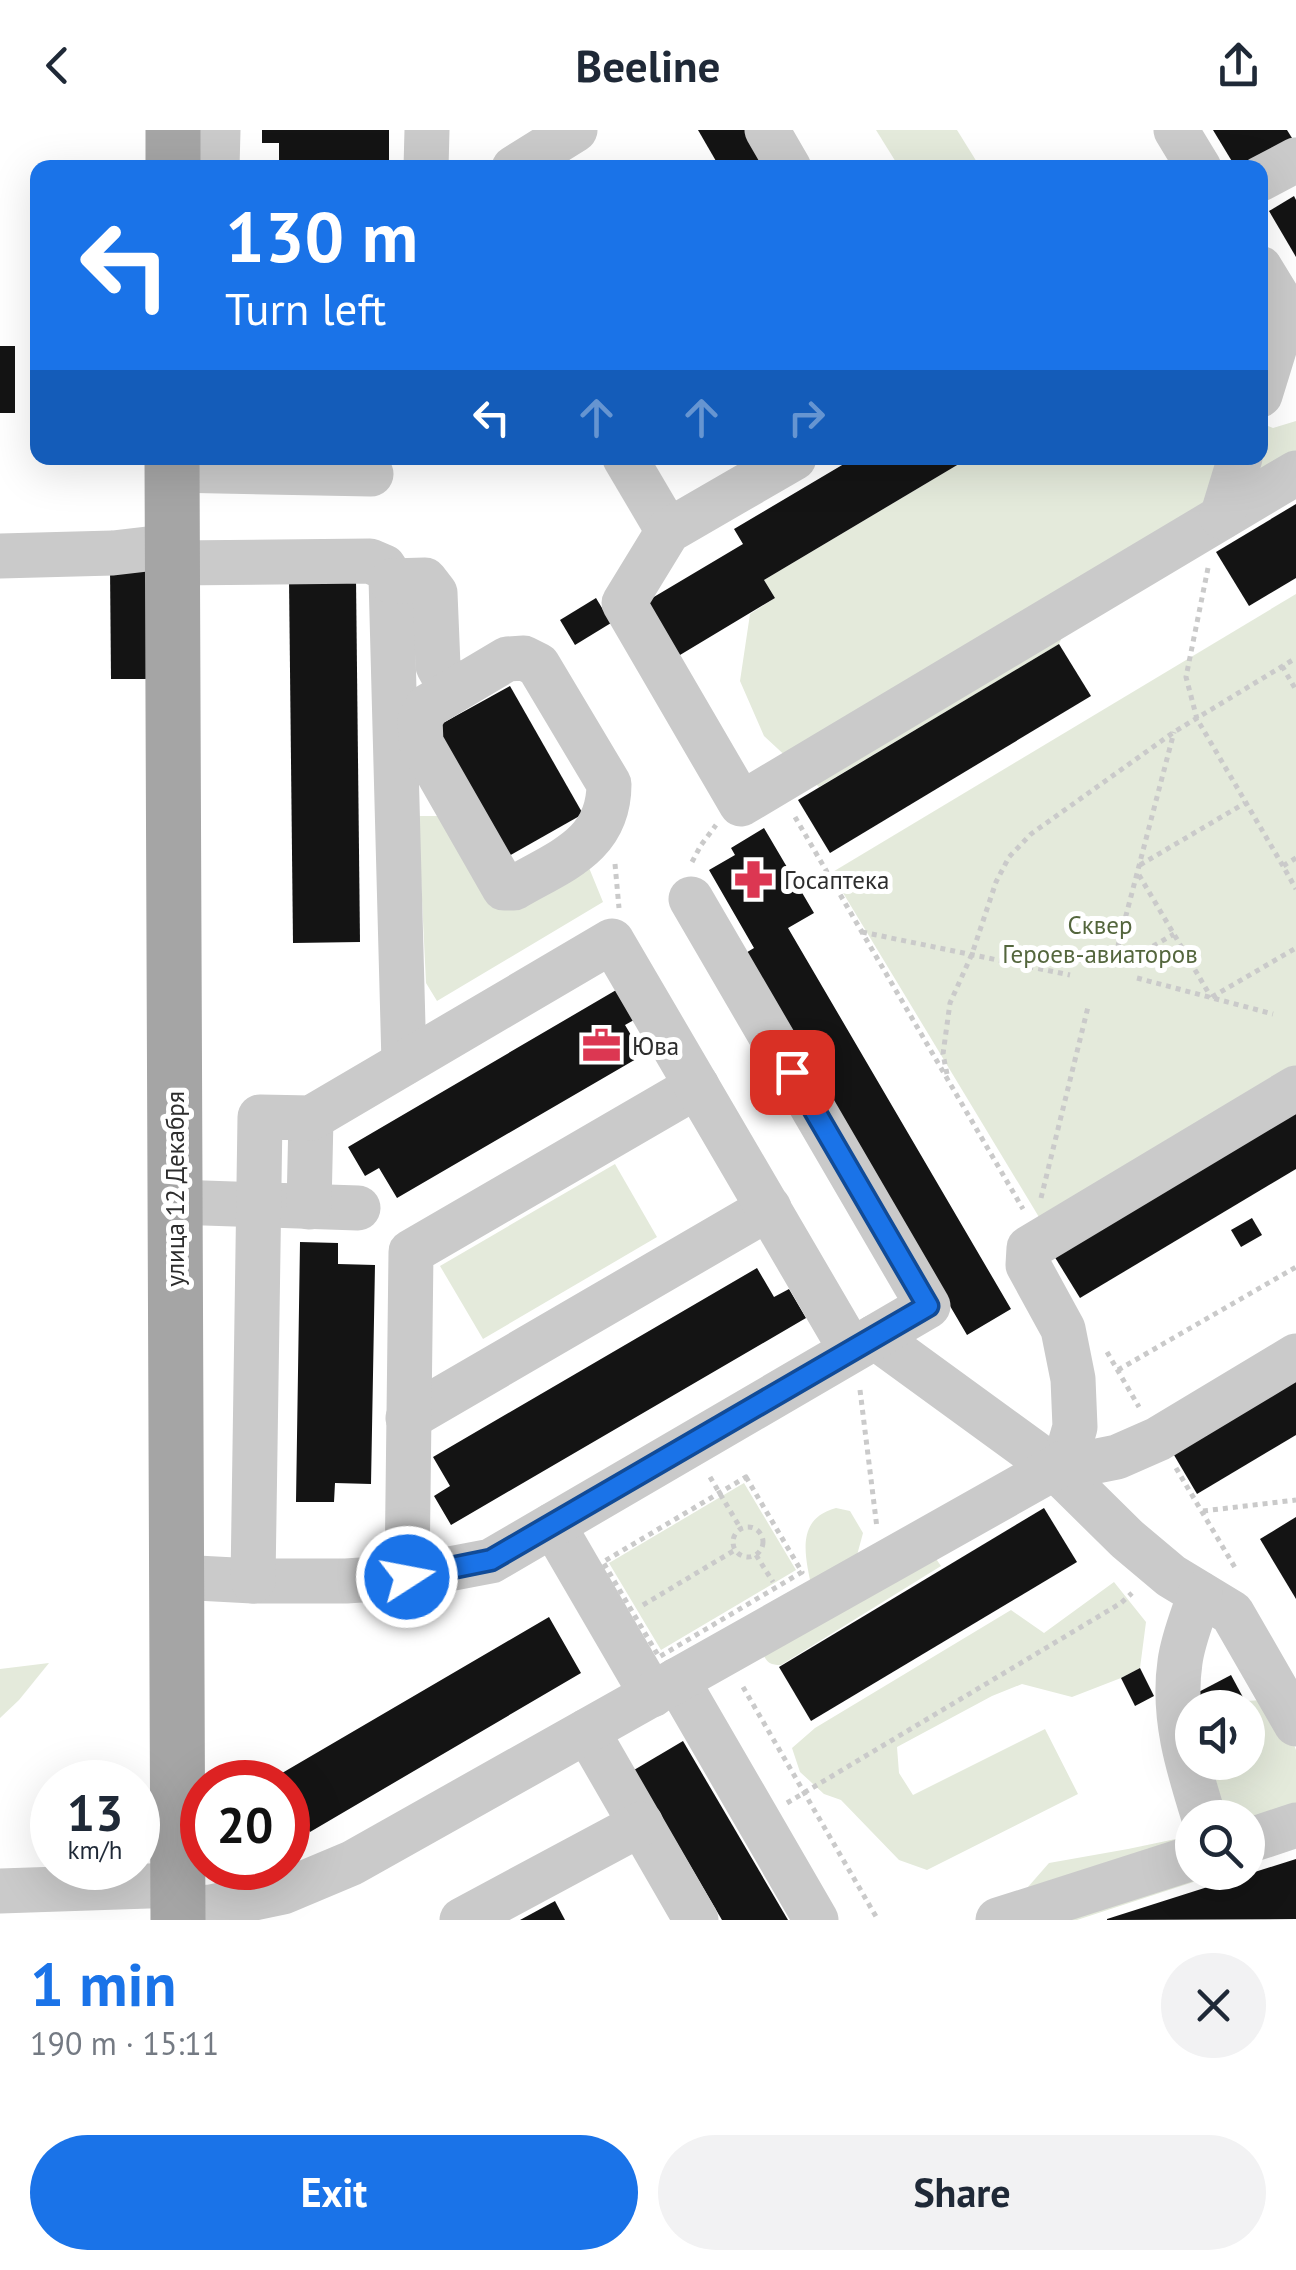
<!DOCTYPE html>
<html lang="en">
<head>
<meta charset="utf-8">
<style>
	body { margin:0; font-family:"PT Sans",sans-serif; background:#f2f2f3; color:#1f2937; height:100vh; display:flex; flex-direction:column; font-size:38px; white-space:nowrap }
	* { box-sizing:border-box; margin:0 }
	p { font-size:32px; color:#747a83 }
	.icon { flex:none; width:55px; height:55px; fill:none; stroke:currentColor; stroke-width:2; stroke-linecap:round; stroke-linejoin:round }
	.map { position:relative; height:1790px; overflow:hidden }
	.drawer { display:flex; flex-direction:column; background:#fff; flex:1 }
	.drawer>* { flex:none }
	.banner { position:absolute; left:30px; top:30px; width:1238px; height:305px; border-radius:20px; box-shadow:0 10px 40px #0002; background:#1a73e8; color:#fff; overflow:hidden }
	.fabs { position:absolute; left:1175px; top:1560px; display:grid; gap:20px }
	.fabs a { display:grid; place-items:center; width:90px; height:90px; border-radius:50%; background:#fff; box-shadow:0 10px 40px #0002; font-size:50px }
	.speed { position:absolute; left:30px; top:1630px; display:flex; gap:20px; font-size:50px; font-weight:700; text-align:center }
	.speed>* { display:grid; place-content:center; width:130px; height:130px; border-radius:50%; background:#fff; box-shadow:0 10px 40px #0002; line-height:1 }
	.speed small { font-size:25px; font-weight:400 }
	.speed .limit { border:15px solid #d22; background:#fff; color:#111 }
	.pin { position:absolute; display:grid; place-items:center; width:85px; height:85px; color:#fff; margin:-42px; border-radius:20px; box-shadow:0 5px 15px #0006 }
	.me { position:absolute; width:110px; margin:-55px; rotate:79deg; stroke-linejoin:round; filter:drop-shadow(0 0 8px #0008) }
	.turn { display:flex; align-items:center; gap:35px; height:210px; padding:0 30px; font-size:45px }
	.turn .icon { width:130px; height:130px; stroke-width:2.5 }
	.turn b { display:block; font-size:70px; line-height:85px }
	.lanes { display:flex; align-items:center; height:95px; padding:0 30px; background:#0003; justify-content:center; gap:50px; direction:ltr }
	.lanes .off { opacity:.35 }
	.round { display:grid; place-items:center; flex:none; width:105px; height:105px; border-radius:52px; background:#f2f2f3 }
	.head { display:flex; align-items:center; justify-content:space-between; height:170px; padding:0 30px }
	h1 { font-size:60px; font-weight:600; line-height:75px; color:#1a73e8 }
	.cta { display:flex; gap:20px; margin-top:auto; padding:20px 30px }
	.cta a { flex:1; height:115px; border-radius:60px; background:#1a73e8; color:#fff; font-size:40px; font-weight:600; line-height:115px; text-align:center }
	.cta a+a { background:#f2f2f3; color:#1f2937 }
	header { display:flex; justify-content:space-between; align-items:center; height:130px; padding:0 30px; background:#fff; font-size:45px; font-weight:600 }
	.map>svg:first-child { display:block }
</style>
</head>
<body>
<header><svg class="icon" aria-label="back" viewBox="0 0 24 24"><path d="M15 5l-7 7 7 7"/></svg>Beeline<svg class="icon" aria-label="share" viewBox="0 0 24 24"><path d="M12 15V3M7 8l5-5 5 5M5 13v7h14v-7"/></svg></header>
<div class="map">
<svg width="1296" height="1790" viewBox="0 0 1296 1790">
	<rect width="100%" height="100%" fill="#fff"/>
	<g fill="#e4eadb">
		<path d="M876,0h81l23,37h-81z"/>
		<path d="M1296,291v34l-216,140 -21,49 -240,143 -55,-51 -24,-55 10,-67 25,-16 -11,-18 205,-122h291v-35l13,5z"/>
		<path d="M1296,464v503l-242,145 -223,-369z"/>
		<path d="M418,686h30l49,91 88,-49 18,44 -166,99 -11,-18z"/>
		<path d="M615,1034l42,73 -174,102 -43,-73z"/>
		<path d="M744,1353l52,87 -135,80 -52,-87z"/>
		<path d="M836,1378l14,3 13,22 -10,37 79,-17 9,13 -160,99c-10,0 -14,-2 -18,-11l49,-65c-7,-33 -17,-70 24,-81z"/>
		<path d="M1114,1452l32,40 -6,46 -19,10 -49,19 -50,-13 -30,12 -95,51 2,26 14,22 132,-66 33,65 -151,76 -28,-10 -58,-60 -17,-6 -24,-22 -8,-24 23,-20 196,-118 33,23z"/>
		<path d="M49,1533l-30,37 -19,18v-49z"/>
		<path d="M1264,1570l26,34 6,16v98l-48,16v-46h-41l4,-55 37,-1v-54l-16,-1 13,-6z"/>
		<path d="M1192,1703v39l29,1 -144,47h-59l3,-25 28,-32 79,-14 62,-13z"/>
	</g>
	<g fill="#141414">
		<path d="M262,0h127v38h-110v-25h-17z"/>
		<path d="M698,0h48l23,38h-49z"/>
		<path d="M1213,0h74l5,8 -50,30h-6z"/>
		<path d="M1294,66l2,4v57l-27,-46z"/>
		<rect x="0" y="216" width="15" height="67"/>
		<path d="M854,328h115l-205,122 11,18 -105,63 -33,-54 106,-63 -9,-15z"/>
		<path d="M1296,374v74l-47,28 -33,-54z"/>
		<path d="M110,437h36l1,112h-36z"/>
		<path d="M356,448l4,364 -67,1 -4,-364z"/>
		<path d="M596,468l15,25 -36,22 -15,-25z"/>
		<path d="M1059,514l32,52 -261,157 -32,-53z"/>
		<path d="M510,556l73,128 -76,43 -73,-129z"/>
		<path d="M764,698l50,85 -26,15 223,381 -44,26 -223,-381 10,-6 -45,-78 26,-15 -4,-7z"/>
		<path d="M623,856l18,30 -16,9 18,30 -246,143 -18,-30 -14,8 -17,-29z"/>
		<path d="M1296,974v65l-216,129 -29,-47z"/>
		<path d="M1252,1088l10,17 -21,12 -10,-17z"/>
		<path d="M300,1112l38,1v21l37,1 -4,219 -36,-1 -1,19h-38z"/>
		<path d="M757,1138l17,29 15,-8 17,29 -355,207 -17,-29 16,-10 -17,-29z"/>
		<path d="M1296,1245v60l-99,59 -26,-44z"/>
		<path d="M1044,1378l33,54 -266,159 -32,-54z"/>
		<path d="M1296,1387v82l-36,-60z"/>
		<path d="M549,1487l32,56 -271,159 -22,-38v-12h-7l-4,-6z"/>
		<path d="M1140,1538l14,28 -19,10 -14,-28z"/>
		<path d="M1231,1545l14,26 -13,7h-35l-6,-12z"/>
		<path d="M683,1611l105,179h-66l-88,-150z"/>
		<path d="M1296,1729v60l-189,1v-1z"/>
		<path d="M555,1771l10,19h-45z"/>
	</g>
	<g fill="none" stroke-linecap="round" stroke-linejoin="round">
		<g stroke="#cacaca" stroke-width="5" stroke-dasharray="5 5" stroke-linecap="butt">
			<path d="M1208,438l-22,109 11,42 86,147"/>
			<path d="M1282,536l14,24"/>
			<path d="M795,687l228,392"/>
			<path d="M1296,728l-13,8 13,23"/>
			<path d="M692,732l9,-17 15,-20"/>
			<path d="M615,734l4,44"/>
			<path d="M1140,735l105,-62"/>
			<path d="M1139,745l72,122"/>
			<path d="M862,802l208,43"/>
			<path d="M1118,816l56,-214"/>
			<path d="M1127,831l47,-27"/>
			<path d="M1137,848l136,36"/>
			<path d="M1212,867l84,-49"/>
			<path d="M947,944l-4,-20 7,-51 22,-49 24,-72 13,-25 22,-23 143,-102 122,-74"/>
			<path d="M1041,1068l47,-191"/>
			<path d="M1107,1222l32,55"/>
			<path d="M1118,1240l178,-103"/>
			<path d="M860,1260l17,138"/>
			<path d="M1176,1338l61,103"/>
			<path d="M710,1347l31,52"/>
			<path d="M746,1347l56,95 -143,85 -56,-95z"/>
			<path d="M1203,1381l93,-11"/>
			<circle cx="748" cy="1412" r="15"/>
			<path d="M756,1425l17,27"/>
			<path d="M643,1475l92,-55"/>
			<path d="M743,1557l135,233"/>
			<path d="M787,1673l334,-200 11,-10"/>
		</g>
		<g stroke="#cacaca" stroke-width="45">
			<path d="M767,0l22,38"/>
			<path d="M1176,0l23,38"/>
			<path d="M217,38l1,-38"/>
			<path d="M426,38l1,-38"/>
			<path d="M514,38l61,-38"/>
			<path d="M1260,49l36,-19"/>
			<path d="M1260,138l36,59"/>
			<path d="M1260,265l26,-84"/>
			<path d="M625,328l43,73"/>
			<path d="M794,328l-126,73 -44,72 117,201 555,-331"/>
			<path d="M172,340l199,4"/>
			<path d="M1222,387l18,-59"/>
			<path d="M0,426l113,-3 60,-7"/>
			<path d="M173,433l197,-2 14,6 7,11 13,485"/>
			<path d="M391,451l34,-1 10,13 3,73 14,25"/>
			<path d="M524,528l14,7 71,119c0,62 -49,77 -95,104h-10l-83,-145 -1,-24 8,-13 79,-47z"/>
			<path d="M175,1072l183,6"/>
			<path d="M309,1077l2,-89"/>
			<path d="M875,1207l180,131 72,71 44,37 61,37 64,111"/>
			<path d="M408,1288l361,-210"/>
			<path d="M1065,1332l10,-35 -2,-48 -10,-50 -35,-64 1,-17 267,-160"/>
			<path d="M553,1395l99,170"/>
			<path d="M178,1447l75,4h93l61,-4 84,-16 437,-255 -237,-407"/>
			<path d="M407,1447l4,-325 286,-166"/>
			<path d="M253,1451l7,-464 51,1 301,-177 239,409"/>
			<path d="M1200,1464c-7,22 -17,45 -20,68 -8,54 8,105 24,156"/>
			<path d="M677,1550l139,240"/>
			<path d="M587,1601l109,189"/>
			<path d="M1248,1711l48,-16"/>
			<path d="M0,1761l178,-6"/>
			<path d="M179,1780l32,-3 72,-15 69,-29 713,-401h27l25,-5 41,-18 138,-83"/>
			<path d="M462,1790l179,-96"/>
			<path d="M998,1790l194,-62"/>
		</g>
		<g stroke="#a5a5a5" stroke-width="55">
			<path d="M173,0v38"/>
			<path d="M172,328l6,1462"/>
		</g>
	</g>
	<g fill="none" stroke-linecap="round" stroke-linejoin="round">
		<defs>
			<path id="route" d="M407,1447l84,-17 437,-254 -136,-234"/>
		</defs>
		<use href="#route" stroke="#114b97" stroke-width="25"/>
		<use href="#route" stroke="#1a73e8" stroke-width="18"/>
	</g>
	<defs>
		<symbol id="pharmacy-bare" viewBox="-9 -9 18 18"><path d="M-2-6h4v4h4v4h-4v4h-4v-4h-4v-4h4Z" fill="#dc3752" stroke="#fff" stroke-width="2.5" paint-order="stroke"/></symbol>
		<symbol id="office-bare" viewBox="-9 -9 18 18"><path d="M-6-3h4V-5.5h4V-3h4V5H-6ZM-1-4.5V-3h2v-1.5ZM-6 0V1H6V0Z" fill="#dc3752" stroke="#fff" stroke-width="2.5" paint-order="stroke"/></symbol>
	</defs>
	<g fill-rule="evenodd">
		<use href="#pharmacy-bare" x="726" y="722" width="55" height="55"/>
		<use href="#office-bare" x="574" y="888" width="55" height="55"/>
	</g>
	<g text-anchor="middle" stroke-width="10" stroke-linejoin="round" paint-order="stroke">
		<g font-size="25" fill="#2d2d2d" stroke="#fff" text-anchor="start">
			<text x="784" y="759">Госаптека</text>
			<text x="632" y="925">Юва</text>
		</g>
		<g font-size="25" fill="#54663d" stroke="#fff">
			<text x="1100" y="804">Сквер<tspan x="1100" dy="29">Героев-авиаторов</tspan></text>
		</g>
		<g font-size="25" fill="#2d2d2d" stroke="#fff">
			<text transform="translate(175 1059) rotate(-90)" y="9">улица 12 Декабря</text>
		</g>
	</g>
</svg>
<div class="fabs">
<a><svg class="icon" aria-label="sound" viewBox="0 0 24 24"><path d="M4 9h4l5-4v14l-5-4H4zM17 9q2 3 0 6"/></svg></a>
<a><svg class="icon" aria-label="search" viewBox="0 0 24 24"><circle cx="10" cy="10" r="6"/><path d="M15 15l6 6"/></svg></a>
</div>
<div class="speed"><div>13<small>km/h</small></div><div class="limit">20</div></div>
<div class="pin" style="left:792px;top:942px;background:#d93025"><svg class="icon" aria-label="arrive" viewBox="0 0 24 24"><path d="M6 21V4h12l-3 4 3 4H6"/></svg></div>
<svg class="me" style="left:407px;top:1447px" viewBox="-20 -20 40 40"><circle r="17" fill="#1a73e8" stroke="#fff" stroke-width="3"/><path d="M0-11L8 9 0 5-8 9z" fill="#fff"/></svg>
<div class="banner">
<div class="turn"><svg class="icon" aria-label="left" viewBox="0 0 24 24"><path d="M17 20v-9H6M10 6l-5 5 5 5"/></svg><div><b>130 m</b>Turn left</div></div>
<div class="lanes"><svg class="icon" aria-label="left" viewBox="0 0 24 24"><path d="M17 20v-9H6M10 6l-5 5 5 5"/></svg><svg class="icon off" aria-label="ahead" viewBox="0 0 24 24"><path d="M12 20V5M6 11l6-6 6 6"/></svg><svg class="icon off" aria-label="ahead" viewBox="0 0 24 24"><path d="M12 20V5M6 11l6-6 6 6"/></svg><svg class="icon off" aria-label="right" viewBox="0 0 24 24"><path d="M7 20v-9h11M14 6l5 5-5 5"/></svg></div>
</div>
</div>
<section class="drawer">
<div class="head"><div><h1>1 min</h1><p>190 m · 15:11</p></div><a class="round"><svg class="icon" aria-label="close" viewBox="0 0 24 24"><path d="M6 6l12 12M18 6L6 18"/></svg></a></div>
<div class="cta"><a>Exit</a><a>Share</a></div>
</section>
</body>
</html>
